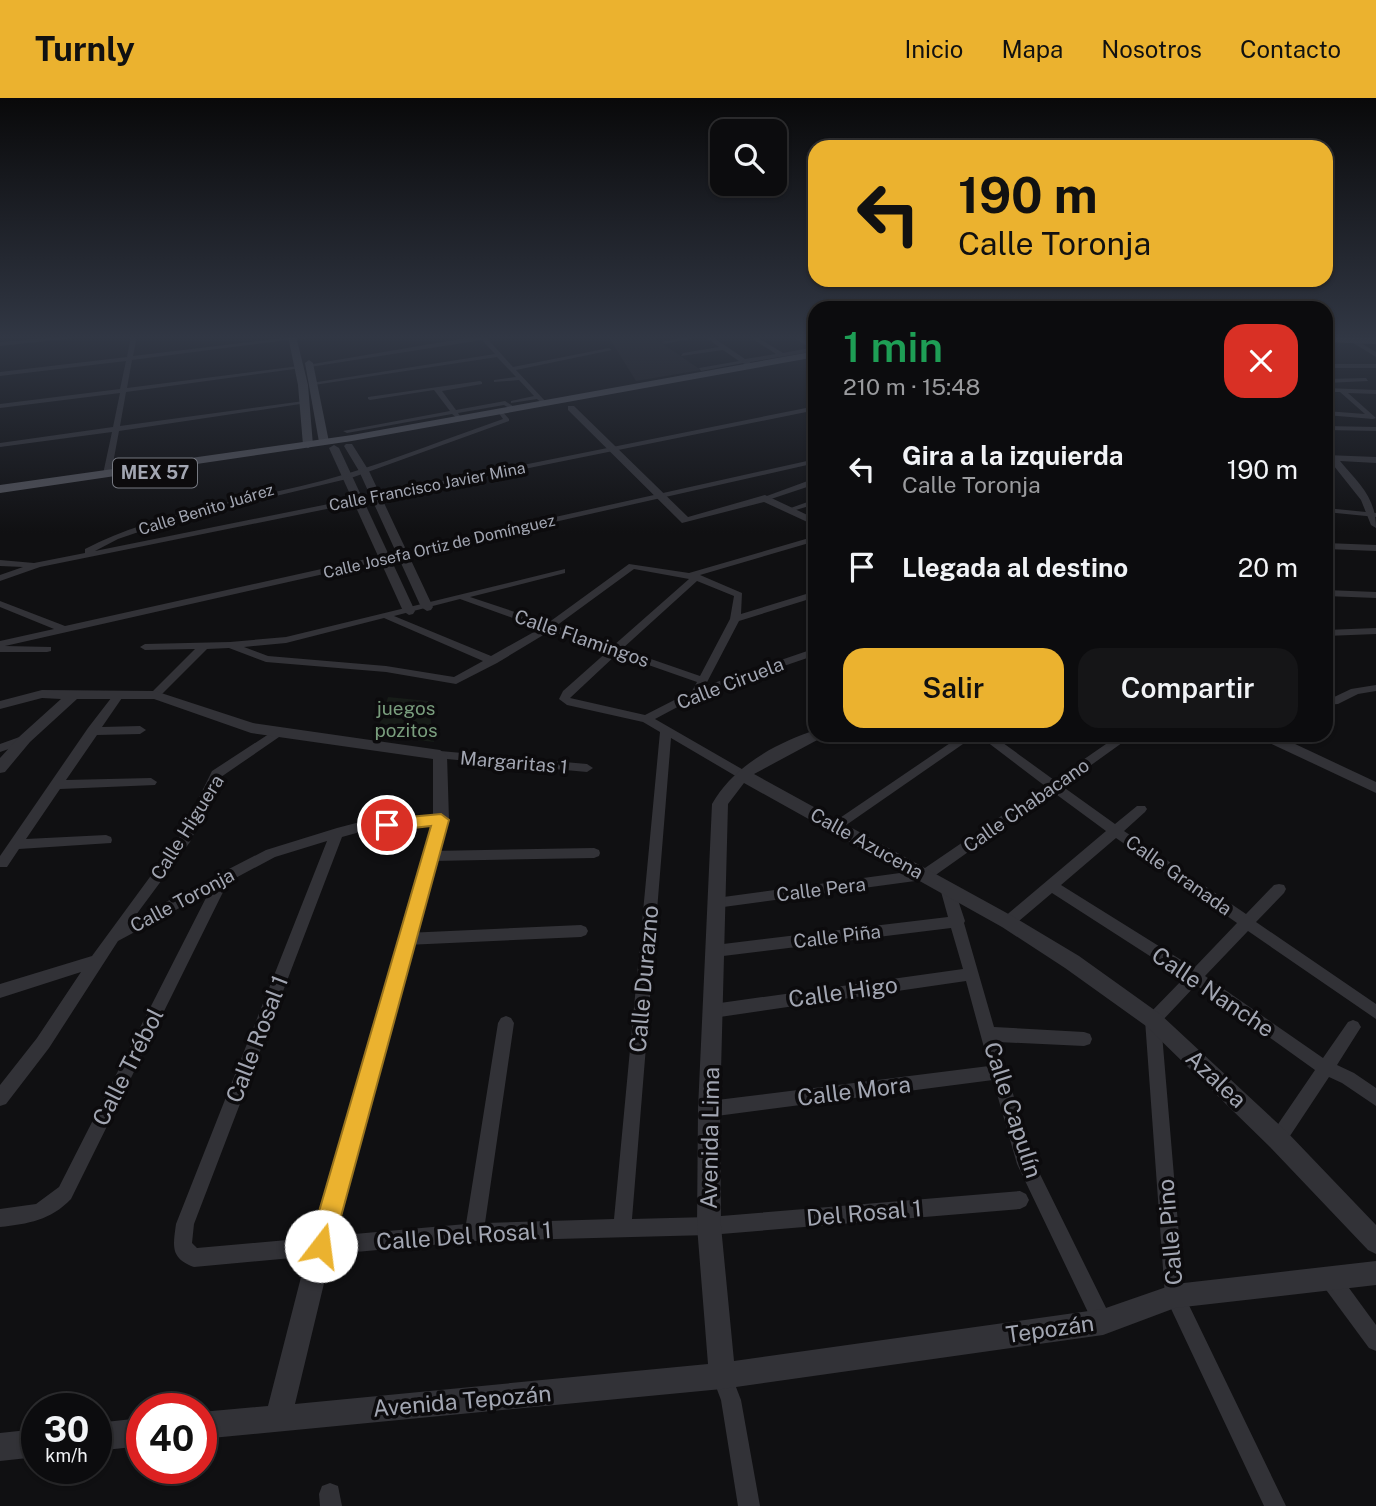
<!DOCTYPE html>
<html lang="es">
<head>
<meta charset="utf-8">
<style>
	body { margin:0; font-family:"Public Sans",sans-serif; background:#151517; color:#f1f3f6; height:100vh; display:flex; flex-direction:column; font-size:26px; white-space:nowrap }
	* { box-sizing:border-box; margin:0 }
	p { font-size:23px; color:#9a9b9e }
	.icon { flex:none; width:38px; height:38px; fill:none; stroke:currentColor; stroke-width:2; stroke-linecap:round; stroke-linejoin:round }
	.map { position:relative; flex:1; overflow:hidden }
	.sheet { position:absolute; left:808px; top:203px; width:525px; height:441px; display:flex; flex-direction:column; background:#0c0c0e; border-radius:21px; box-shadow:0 2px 5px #0004,0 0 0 2px #2c2c2e }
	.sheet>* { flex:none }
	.guide { position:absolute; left:808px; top:42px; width:525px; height:147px; border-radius:21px; box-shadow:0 2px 5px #0004,0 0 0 2px #2c2c2e; background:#ebb22f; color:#111; overflow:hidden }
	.buttons { position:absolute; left:710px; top:21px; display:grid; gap:14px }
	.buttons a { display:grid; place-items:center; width:77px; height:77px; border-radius:14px; background:#0c0c0e; box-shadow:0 2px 5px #0004,0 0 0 2px #2c2c2e; font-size:35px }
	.speed { position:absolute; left:21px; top:1295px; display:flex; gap:14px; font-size:35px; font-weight:700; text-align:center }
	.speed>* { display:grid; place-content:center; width:91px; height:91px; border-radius:50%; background:#0c0c0e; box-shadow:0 2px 5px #0004,0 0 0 2px #2c2c2e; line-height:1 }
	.speed small { font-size:18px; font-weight:400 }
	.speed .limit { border:10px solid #d22; background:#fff; color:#111 }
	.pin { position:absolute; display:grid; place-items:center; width:60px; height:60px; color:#fff; margin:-30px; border:4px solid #fff; border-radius:50%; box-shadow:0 2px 7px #0007 }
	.me { position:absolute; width:77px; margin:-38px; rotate:15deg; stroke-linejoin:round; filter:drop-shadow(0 0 5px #0008) }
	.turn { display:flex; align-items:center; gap:24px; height:147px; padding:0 35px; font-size:32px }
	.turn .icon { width:91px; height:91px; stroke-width:2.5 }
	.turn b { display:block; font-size:49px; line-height:60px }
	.round { display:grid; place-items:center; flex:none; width:74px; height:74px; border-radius:21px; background:#151517 }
	.overview { display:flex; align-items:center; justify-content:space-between; height:119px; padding:0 35px }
	h1 { font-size:42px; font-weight:600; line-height:52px; color:#1e9e55 }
	.button { display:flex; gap:14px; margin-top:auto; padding:14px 35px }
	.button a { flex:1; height:80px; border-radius:21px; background:#ebb22f; color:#111; font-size:28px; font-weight:600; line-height:80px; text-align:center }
	.button a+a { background:#151517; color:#f1f3f6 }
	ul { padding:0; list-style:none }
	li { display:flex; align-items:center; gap:21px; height:98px; padding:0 35px }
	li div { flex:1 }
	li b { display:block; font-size:26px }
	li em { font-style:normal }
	header { display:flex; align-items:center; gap:42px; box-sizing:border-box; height:98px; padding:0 35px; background:#ebb22f; color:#111 }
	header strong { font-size:33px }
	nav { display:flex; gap:38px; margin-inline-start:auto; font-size:24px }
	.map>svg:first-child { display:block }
</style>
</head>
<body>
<header>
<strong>Turnly</strong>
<nav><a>Inicio</a><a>Mapa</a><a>Nosotros</a><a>Contacto</a></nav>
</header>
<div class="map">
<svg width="1376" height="1408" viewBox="0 0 1376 1408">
	<rect width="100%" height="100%" fill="#101012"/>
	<path fill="#1d1c1f" d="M608,238h43l50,34 -65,11z"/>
	<path fill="#171c18" d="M388,599l40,4 6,41 -58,-7z"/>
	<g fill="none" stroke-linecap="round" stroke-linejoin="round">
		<g fill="#323237" fill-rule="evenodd">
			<path d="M70,238h22l-92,10v-4z"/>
			<path d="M131,238h6l-4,20 159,-19 3,2 -163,21 -5,28 172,-22 3,2 -176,24 -6,34 184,-25 3,2 -188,28 -8,43 -4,2 -4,-2 9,-42 -112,15v-4l113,-16 7,-34 -120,15v-4l120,-15 6,-28 -126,15v-4l127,-15z"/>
			<path d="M300,238h15l-13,3z"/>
			<path d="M478,238l8,1 27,30 96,-19 3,2 -96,20 31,33 1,1 -3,2 -8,-7 -26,4v-2l23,-5 -15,-16 -25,2v-2l22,-3 -19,-20 -183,28 -3,-2 184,-29 -13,-14 -172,27 -3,-2z"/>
			<path d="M691,238h13l-40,8 -3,-2z"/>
			<path d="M704,238h7l34,23 31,-5 -28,-18h7l28,17 27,-5 -19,-12h7l18,10v5l-66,11 1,2 -3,2 -5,-3 -42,8 -2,-3 40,-7 -16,-11 -42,6 2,-3 36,-6z"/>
			<path d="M1350,241h4l22,13v5l-26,-16z"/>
			<rect x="1326" y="266" width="50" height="4"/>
			<path d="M1366,280l2,3 -42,2v-4z"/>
			<path d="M480,283l2,1v2l-40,7 14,19 49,-9 11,7v2h-4l-8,-5 -46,8 2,3 -3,2 -5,-4 -105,19 -4,-2 107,-20 -16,-21 -64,10 -2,-1v-2z"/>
			<path d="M1326,290l50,2v4l-28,-1 28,25 -3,1 -47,-4v-4l39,3 -25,-22h-14z"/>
			<path d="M816,308v4l-776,157 -40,14v-6l23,-8 -23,-1v-6l34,3 51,-10v-4c82,-42 174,-49 261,-75 53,-16 105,-37 157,-55l-5,-7 3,-2 8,9v2l-158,57 -180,43 -53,18 -23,12z"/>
			<path d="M1326,328l50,1v4l-50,-1z"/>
			<path d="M816,361v4l-811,183 46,1v4l-4,1h-47v-11l54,-12 -54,-22v-6l65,25z"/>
			<path d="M813,381h3v5l-48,16 -7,-2z"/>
			<path d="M816,401v5l-27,8 -4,-2z"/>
			<path d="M1326,410l50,5v4l-50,-5z"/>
			<path d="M816,438v5l-116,34 42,18 -1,21 75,-23v6l-77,24 -34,65 111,-38v7l-116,40 -45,24 92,53 2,3 -6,4 -4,-1 -68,-40 -39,481 77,-2 311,-26 6,3 3,6 -3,6 -6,3 -311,26 -235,6 -280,26c-24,-9 -21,-21 -18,-43l151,-383 -52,16 -47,25 -157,317c-20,21 -43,25 -71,28v-18l36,-5 23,-17 150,-295 -91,49 -69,107 -43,56 -6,2v-21l37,-47 44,-66 -81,26v-14l92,-28 88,-120 32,-65 66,-43 6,4 -2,3 -61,42 -31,65 -57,77 85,-44 1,-3 6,-1 41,-21 71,-22 23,-6 81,-7 4,2 2,3 -2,3 -4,2 -81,7 -18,5 -148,387 -2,19 5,5 269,-24 32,-201 3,-5 5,-2 5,2 3,5 -29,200 129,-4 46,-487 -17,-10 -76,-17 -8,-6 4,-8 45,-40 -58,-20 -53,32 -41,21 -70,-12 -120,-10 -37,-14 -22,1 -48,48h-8l-1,-2 1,-2 44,-44 -50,1 -5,-3 5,-3 85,-2 56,-5 279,-68v4l-95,24 78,26 81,-59 60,9zM634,471l55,10 -76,67 -57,-20zM697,483l37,15 -4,23 -30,57 -78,-27zM460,501l81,29 -50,28 -97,-40zM384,520l99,43 -29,16 -68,-11 -118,-10 -24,-9 42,-4zM617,556l80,28 -5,9 -47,24 -75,-17z"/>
			<path d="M1326,445l50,2v6l-50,-2z"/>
			<path d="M1326,492l50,2v6l-50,-2z"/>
			<path d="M1376,530v6l-50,2v-6z"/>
			<path d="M1376,587v6l-18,3 -20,10 -12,1v-7h6l19,-9z"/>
			<path d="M119,594l5,3 -22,32 38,-1 6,4 -6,4 -43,1 -31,45 85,-2 6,4 -2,3 -95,4 -34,50 80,-4 5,2 1,3 -1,3 -92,6 -12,18h-7v-11l88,-128 27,-35z"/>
			<path d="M25,637l4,1 2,3 -2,3 -29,10v-8z"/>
			<path d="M962,637h14l-137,95h-8l-2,-3 2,-3z"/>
			<path d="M978,637h14l62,45 65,-45h14l-71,51 53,38 22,-18h8l2,3 -2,3 -21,19 122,83 28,-29 5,-1 5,1 2,4 -2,4 -28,29 120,82v15l-128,-88 -43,45 118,82 25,-36 5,-2 5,2 3,5 -24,38 17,8 22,15v18l-34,-23 -13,-6 -45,68 -6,2 -6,-2 -2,-6 2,-6 43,-63 -119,-85 -35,37 23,273 102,211h-22l-99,-210 -20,-276 3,-5 36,-37 -132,-85 -39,33 -5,2 -5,-2 -2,-4 2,-4 103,-87 -53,-39 -123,87 -214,29 -5,-1 -2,-4 2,-4 5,-1 206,-28 123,-84zM1116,740l121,85 -43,45 -133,-83z"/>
			<path d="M440,653l147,13 6,4 -6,4 -151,-14 -2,-3 2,-3z"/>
			<path d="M594,750l5,2 1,3 -1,3 -5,2 -162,3 -5,-1 -2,-4 2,-4 5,-1z"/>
			<path d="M947,785l5,1 2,4 11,33 -1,2 30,104 90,5 6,2 2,5 -2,5 -6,2 -86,-4 33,114 82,166 -3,7 -7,3 -7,-3 -79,-165 -24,-84 -284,37 -6,-2 -2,-6 2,-6 6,-2 280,-35 -23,-85 -253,37 -5,-2 -3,-5 3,-5 5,-2 250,-35 -12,-41 -236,29 -5,-2 -2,-4 2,-4 5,-2 233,-28 -8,-29 2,-4z"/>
			<path d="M581,827l5,2 2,4 -2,4 -5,2 -175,8 -5,-2 -2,-4 2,-4 5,-2z"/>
			<path d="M1331,1173l7,2 38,52v26l-7,-3 -45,-61 -2,-7 2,-7z"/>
			<path d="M722,1268l7,3 12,31 19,106h-22l-17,-106 -9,-24 3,-7z"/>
			<path d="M330,1385l8,3 4,20h-22l-1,-12 3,-8z"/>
		</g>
		<g fill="#323237" fill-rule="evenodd">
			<path d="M568,308h6l114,111 77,-22 51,24v7l-52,-24 -82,21 -114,-113z"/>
			<path d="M346,346h6l17,27 64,136 -2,3 -4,1 -6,-4 -62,-136 -15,-25z"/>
			<path d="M334,347l5,3 76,163 -2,3 -4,1 -6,-4 -74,-163z"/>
			<path d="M1326,357l50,2v6l-36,-2c19,23 36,36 36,67l-5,-3 -10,-25 -31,-39h-4z"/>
			<path d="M42,592l113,1 98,32 187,27 7,5 2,65 -116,426 -38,158 413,-40 -11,-138 1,-117 14,-305c21,-37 63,-61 104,-74v5h7l-2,3 -67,36 260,143 65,39 81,58 126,117 90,94v29l-8,-4 -98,-103 -124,-121 -81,-58 -63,-41 -258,-144 -16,21 -8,305 1,117 13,135 369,-52 72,-25 201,-23v24l-201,23 -72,27 -381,54 -521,50v-27l67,-6 41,-160 124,-426v-61l-182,-26 -97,-34h-77l-47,43 -25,30 -5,1v-15l20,-22 41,-37 -19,-1 -42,11v-8z"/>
			<path d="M1257,637h19l100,47v11l-117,-55z"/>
			<path d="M142,1320v28l-46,5v-28z"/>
			<path d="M37,1331v28l-37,4v-28z"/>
		</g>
		<g fill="#404147" fill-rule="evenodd">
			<path d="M288,238h8l12,49 5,60 -5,3 -5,-3 -5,-60z"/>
			<path d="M309,262l4,3 16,79 -5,3 -5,-3 -14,-79z"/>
		</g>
		<g fill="#4e4f56" fill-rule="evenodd">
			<path d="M1326,238l50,2v6l-50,-2z"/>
			<path d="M816,253v6l-464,84 -352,52v-8l352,-50z"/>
		</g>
	</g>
	<linearGradient id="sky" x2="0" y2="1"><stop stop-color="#09090a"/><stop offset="0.55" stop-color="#313744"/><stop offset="1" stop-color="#313744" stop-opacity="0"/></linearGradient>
	<rect width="1376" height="435" fill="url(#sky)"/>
	<path fill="#ebb22f" stroke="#99741f" stroke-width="2" d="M441,716l8,6 -116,426 -3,9 -9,3 -8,-3 -4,-9 122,-420 -44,5 -8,-6 8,-6z"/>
	<g text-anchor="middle" stroke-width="7" stroke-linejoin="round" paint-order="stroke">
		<g font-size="16" fill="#a2a6b2" stroke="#0c0b0d">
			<text transform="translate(427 388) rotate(-11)" y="6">Calle Francisco Javier Mina</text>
			<text transform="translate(206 411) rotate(-17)" y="6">Calle Benito Juárez</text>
			<text transform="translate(439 448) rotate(-13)" y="6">Calle Josefa Ortiz de Domínguez</text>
		</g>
		<rect fill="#0c0b0d" stroke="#757880" stroke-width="2" x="113" y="360.5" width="84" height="29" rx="5"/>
		<g font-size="18" font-weight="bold" fill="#a2a6b2">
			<text x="155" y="381">MEX 57</text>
		</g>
		<g font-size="19" fill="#a2a6b2" stroke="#0c0b0d">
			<text transform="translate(582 540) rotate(19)" y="7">Calle Flamingos</text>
			<text transform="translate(730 585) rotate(-21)" y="7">Calle Ciruela</text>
			<text transform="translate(514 664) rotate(5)" y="7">Margaritas 1</text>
			<text transform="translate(1026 707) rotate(-35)" y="7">Calle Chabacano</text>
			<text transform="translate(187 729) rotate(-58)" y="7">Calle Higuera</text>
			<text transform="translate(867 745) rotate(29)" y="7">Calle Azucena</text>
			<text transform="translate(1179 777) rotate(35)" y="7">Calle Granada</text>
			<text transform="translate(821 791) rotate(-7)" y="7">Calle Pera</text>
			<text transform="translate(182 802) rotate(-28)" y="7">Calle Toronja</text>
			<text transform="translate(837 838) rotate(-7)" y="7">Calle Piña</text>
		</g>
		<g font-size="19" fill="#799d7d" stroke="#0c0b0d">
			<text x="406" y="617">juegos<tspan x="406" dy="22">pozitos</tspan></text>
		</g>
		<g font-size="23" fill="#a2a6b2" stroke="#0c0b0d">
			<text transform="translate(644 881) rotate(-85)" y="8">Calle Durazno</text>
			<text transform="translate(843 894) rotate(-8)" y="8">Calle Higo</text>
			<text transform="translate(1213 894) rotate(34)" y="8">Calle Nanche</text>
			<text transform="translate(257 941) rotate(-69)" y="8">Calle Rosal 1</text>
			<text transform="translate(128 969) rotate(-63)" y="8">Calle Trébol</text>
			<text transform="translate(1216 981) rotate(43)" y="8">Azalea</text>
			<text transform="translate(854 993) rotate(-7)" y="8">Calle Mora</text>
			<text transform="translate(1013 1012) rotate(72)" y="8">Calle Capulín</text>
			<text transform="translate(710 1040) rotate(-89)" y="8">Avenida Lima</text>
			<text transform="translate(864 1115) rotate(-5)" y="8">Del Rosal 1</text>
			<text transform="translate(1170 1134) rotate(-95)" y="8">Calle Pino</text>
			<text transform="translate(464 1138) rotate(-4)" y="8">Calle Del Rosal 1</text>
			<text transform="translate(1050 1231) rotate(-8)" y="8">Tepozán</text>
			<text transform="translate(462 1303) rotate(-5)" y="8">Avenida Tepozán</text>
		</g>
	</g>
</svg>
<div class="buttons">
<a><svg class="icon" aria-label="search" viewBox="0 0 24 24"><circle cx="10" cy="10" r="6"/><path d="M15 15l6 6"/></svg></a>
</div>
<div class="speed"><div>30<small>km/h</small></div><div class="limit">40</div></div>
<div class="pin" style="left:387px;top:727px;background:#d93025"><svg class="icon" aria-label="arrive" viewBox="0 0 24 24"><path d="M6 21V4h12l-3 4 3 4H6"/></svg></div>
<svg class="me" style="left:321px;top:1148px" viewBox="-20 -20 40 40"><circle r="19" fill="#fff"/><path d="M0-13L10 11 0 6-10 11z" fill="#ebb22f"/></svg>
<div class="guide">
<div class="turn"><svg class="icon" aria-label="left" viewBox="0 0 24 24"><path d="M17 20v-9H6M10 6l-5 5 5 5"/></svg><div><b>190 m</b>Calle Toronja</div></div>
</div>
<section class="sheet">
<div class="overview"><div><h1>1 min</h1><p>210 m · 15:48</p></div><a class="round" style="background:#d93025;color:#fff"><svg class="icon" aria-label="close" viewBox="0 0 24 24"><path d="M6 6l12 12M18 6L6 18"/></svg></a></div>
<ul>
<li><svg class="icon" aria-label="left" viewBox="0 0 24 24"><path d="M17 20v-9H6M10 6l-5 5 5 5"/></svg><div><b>Gira a la izquierda</b><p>Calle Toronja</p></div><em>190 m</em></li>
<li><svg class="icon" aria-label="arrive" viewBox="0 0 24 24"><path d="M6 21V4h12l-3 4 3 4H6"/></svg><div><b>Llegada al destino</b></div><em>20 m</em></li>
</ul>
<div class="button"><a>Salir</a><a>Compartir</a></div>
</section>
</div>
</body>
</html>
